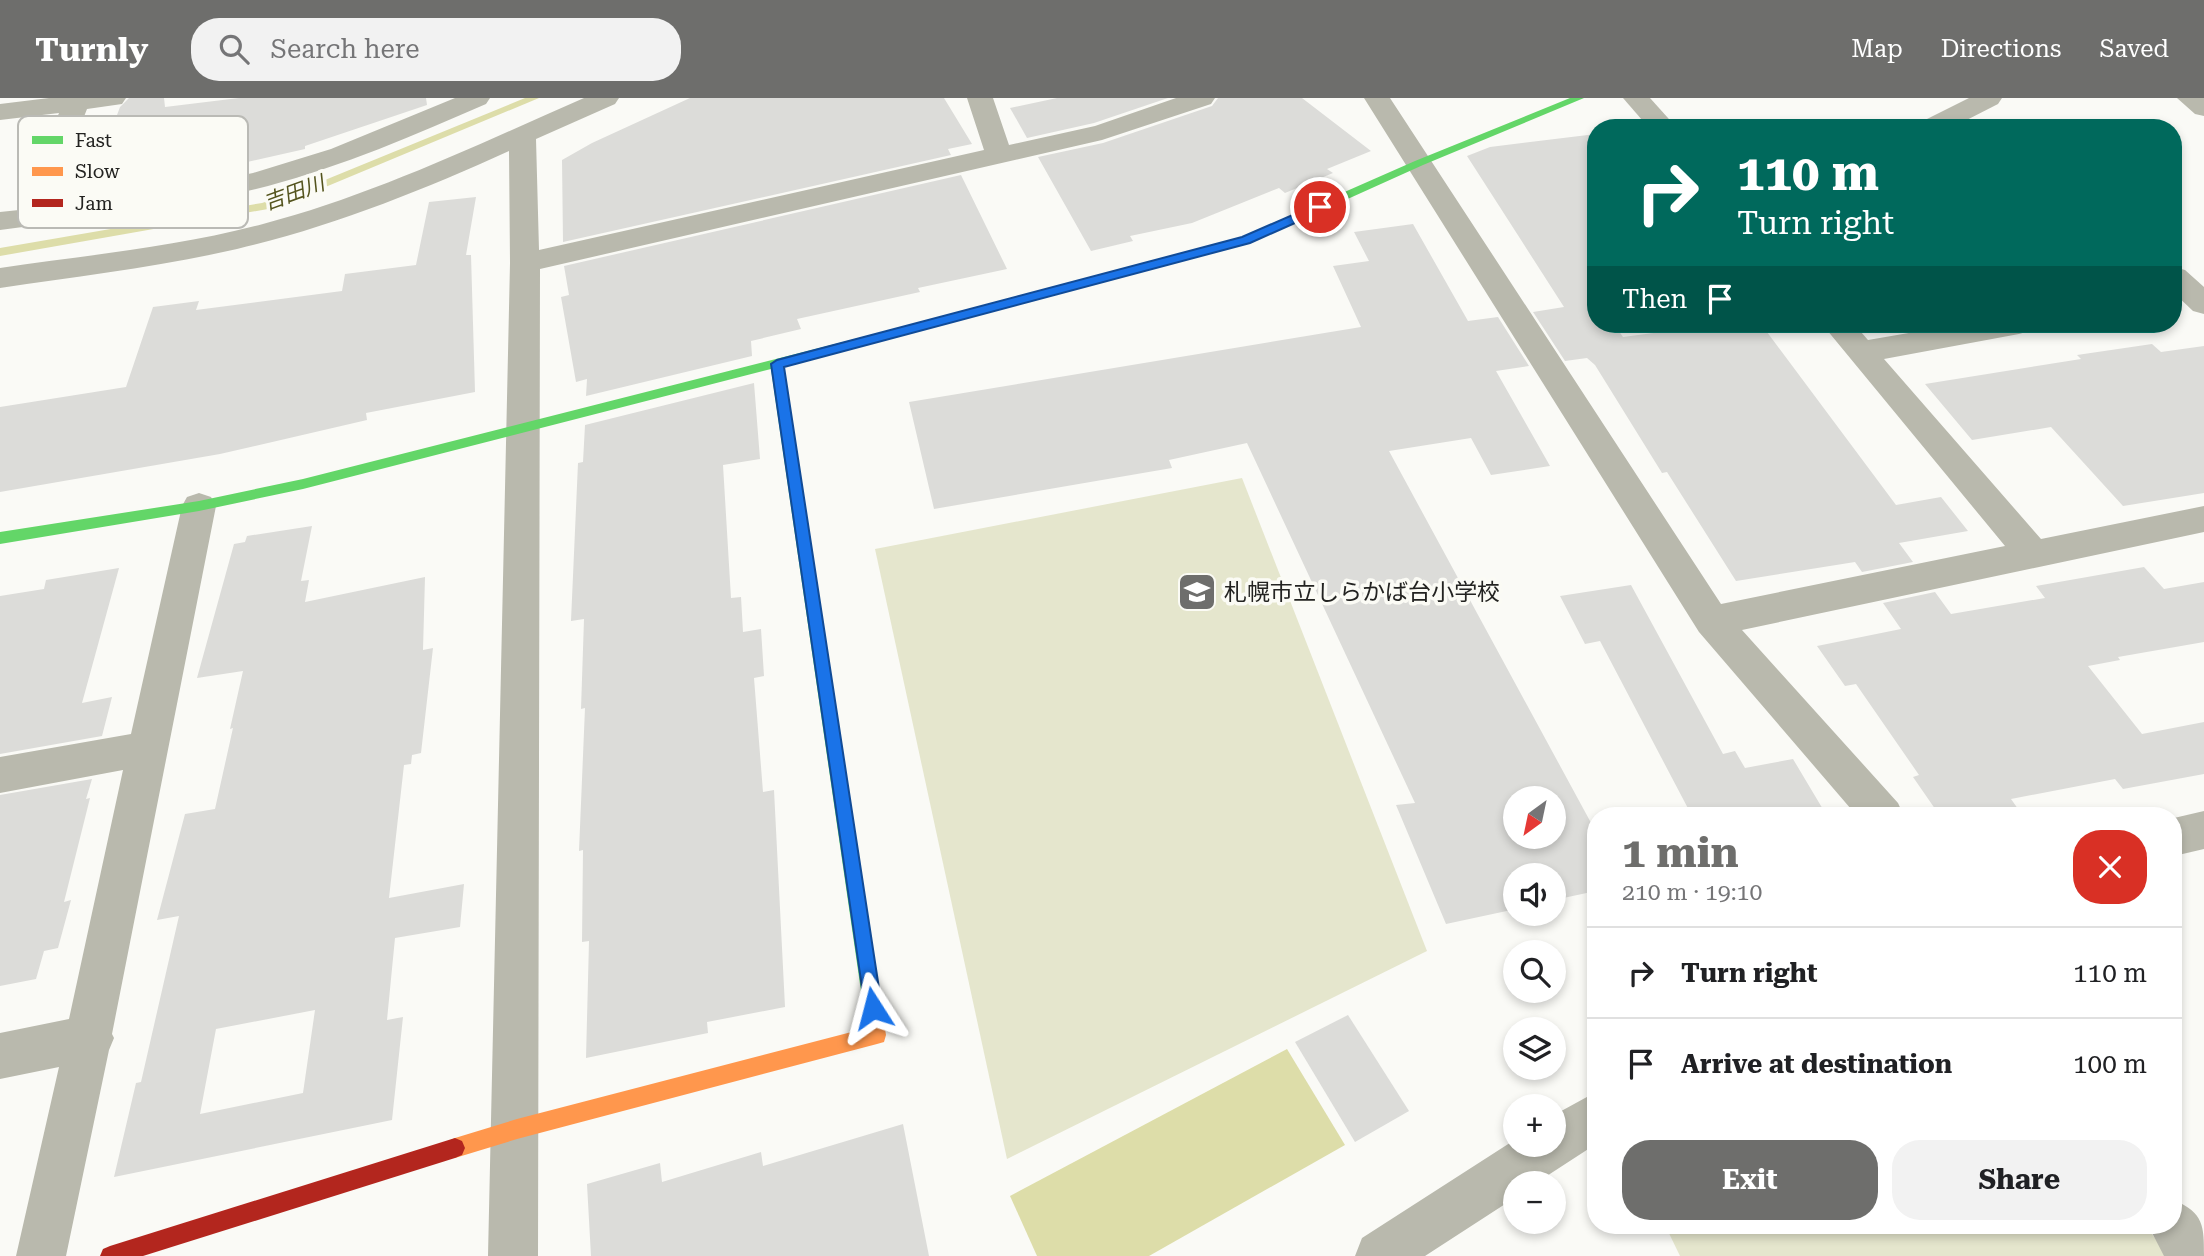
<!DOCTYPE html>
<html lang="en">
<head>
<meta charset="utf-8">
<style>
	body { margin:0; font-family:"Roboto Serif","Noto Sans JP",serif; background:#f2f2f2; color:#202124; height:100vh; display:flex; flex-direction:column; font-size:26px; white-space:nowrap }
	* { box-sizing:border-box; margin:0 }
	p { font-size:23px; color:#757577 }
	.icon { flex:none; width:38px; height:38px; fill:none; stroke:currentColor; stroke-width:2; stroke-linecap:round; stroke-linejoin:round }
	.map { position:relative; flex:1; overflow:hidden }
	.sheet { position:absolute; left:1587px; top:709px; width:595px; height:427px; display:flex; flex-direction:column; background:#fff; border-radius:28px; box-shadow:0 4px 10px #0003 }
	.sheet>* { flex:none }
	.top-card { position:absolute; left:1587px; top:21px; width:595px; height:214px; border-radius:28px; box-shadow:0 4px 10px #0003; background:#00695c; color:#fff; overflow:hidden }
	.needle { width:46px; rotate:213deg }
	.tools { position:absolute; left:1503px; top:688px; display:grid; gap:14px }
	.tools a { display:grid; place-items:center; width:63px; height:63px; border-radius:50%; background:#fff; box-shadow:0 4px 10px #0003; font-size:35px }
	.pin { position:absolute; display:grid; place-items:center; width:60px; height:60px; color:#fff; margin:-30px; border:4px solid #fff; border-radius:50%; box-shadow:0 2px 7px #0007 }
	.me { position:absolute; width:77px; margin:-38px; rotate:351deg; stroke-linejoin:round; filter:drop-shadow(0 0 5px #0008) }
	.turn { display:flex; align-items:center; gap:24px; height:147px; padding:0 35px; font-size:32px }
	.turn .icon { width:91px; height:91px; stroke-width:2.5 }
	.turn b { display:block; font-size:49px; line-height:60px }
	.then { display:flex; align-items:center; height:66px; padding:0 35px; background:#0003; gap:14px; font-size:26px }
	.round { display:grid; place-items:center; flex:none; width:74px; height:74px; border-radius:28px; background:#f2f2f2 }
	.headline { display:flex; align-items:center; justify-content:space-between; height:119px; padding:0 35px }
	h1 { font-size:42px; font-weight:700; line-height:52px; color:#6e6e6c }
	.button { display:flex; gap:14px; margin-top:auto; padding:14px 35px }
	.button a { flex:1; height:80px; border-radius:28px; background:#6e6e6c; color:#fff; font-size:28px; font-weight:700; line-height:80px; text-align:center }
	.button a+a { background:#f2f2f2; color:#202124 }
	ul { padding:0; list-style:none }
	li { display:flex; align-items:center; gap:21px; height:91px; padding:0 35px; border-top:2px solid #e0e0e0 }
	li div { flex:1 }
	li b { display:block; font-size:26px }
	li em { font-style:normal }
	header { display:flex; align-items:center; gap:42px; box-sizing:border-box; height:98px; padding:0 35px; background:#6e6e6c; color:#fff }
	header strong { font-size:33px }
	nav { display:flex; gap:38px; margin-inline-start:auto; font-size:24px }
	.search { width:490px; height:63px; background:#f2f2f2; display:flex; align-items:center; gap:18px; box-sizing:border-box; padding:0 24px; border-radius:28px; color:#757577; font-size:26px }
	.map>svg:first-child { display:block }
</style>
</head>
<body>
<header>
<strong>Turnly</strong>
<div class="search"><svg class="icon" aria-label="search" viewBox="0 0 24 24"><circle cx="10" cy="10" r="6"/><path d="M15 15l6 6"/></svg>Search here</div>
<nav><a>Map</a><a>Directions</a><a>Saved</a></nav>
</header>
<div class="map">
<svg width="2204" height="1158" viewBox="0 0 2204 1158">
	<rect width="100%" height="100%" fill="#fafaf6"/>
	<g fill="#e5e6cd">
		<path d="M1242,380l185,473 -420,208 -132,-610z"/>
		<path d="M1665,1127h481l21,31h-487z"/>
	</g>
	<path fill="#dddda9" d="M1287,951l58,96 -196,111h-112l-27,-60z"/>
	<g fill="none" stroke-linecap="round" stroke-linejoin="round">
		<path fill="#dddda9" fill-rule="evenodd" d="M525,0h14l-228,95 -43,16 -268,47v-8l262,-45 41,-14z"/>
	</g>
	<g fill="#dcdcd9" fill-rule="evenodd">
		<path d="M129,0h35l1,9 74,-9h187l1,7 -122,41v3l-168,38 -49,6 32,-86z"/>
		<path d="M690,0h254l28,46 -24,5 3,6 -388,87 -1,-82 30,-17z"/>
		<path d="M1057,0h111l-74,25 -67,15 -17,-30z"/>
		<path d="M1218,0h84l69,53 -44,18 6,4 -48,20 -6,-5 -87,35 -62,13 3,5 -42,10 -53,-94 65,-14 109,-37z"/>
		<path d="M1596,36v190h18l9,13 98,-13h40l135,181 45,-8 27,34 -69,12 14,19 -51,10 -7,-10 -119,19 -69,-109 -5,1 -67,-108 -8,-7 -22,3 -32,-49 31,-5 -97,-151 23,-9z"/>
		<path d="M961,77l46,94 -89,19 2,4 -123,27 4,10 -50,12 1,15 -166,40 1,-17 -11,3 -15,-85 8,-2 -5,-29z"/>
		<path d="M476,99l-10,58h5l4,137 -109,21 1,7 -147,34 -220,38v-85l126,-20 27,-80 46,-6 -3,9 146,-19 3,-17 71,-9 13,-63z"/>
		<path d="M1413,126l55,97 30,-4 31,49 -33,5 54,95 -59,9 -20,-37 -82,13 207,381v59l-42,9v-25h-38v34l-70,15 -50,-119 19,-2 -168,-360 -78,17 3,8 -238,41 -25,-107 452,-75 -28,-61 36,-5 -15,-29zM1516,700h38v38h-38z"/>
		<path d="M2152,246l9,8 43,-6v147l-81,13 -72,-79 -79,13 -47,-56 156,-25 -4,-4z"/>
		<path d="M754,285l6,76 -37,6 8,133 10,-1 2,35 18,-3 3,47 -10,2 9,114 11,-2 11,217 -78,15 1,11 -122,25 3,-117 -7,1 1,-92 -4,1 6,-143 -4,1 3,-90 -13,2 7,-158 5,-1 2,-37z"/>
		<path d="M312,428l-11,55 8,-1 -4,22 120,-25 -2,73 10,-2 -12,105 -9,2 -1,9 -7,1 -15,133 75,-14 -4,43 -65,11 -8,82 16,-3 -11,103 -278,57 22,-94 5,-1 38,-166 -22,4 28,-106 30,-5 18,-81 -3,1 13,-58 -46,7 37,-134 11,-2 2,-6zM315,912l-12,83 -103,21 16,-85z"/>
		<path d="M2144,469l20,22 40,-7v60l-86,15 2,3 -32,6 54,68 62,-12v52l-81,15 -8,-10 -104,20 12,17h-83l-27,-39 6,-2 -63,-91 -11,2 -28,-40 84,-17 -18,-26 52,-11 16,22 94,-16 -9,-12z"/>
		<path d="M119,470l-37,135 30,-6 -10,39 -102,18v-158l44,-7 2,-9z"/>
		<path d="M1631,487l92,169 12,-3 10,17 48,-9 34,57h-135l-92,-175 -15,3 -25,-48z"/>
		<path d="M92,681l-6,20 4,-1 -26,104 7,-2 -13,48 -14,3 -8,28 -36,7v-191z"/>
		<path d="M1348,917l61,96 -54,31 -60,-100z"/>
		<path d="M903,1026l26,132h-338l-4,-72 73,-21 2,19 99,-30 2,14z"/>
	</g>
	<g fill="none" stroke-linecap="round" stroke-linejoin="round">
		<g fill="#b9b9ad" fill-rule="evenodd">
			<path d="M49,0h77l-4,6 -35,5 -38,97 136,-19 68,-14 78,-24 124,-51h35l-4,6c-71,31 -143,62 -218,82 -88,23 -178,32 -268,44v-18l19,-2 40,-97 -59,7v-16z"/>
			<path d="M584,0h35l-4,6 -79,35 3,111 445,-100 -17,-52h26l16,47 86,-19 81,-28h39l-4,6 -109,36 -562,129 -2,987h-50l22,-993 -1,-112c-88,40 -178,76 -272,98 -78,18 -158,27 -237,39v-20c88,-13 177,-21 263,-44 111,-29 216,-80 321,-126z"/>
			<path d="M1364,0h26l331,506 284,-58 -183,-222h32l14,16 93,-16h73l-4,7 -11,3 -135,25 157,180 163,-33v26l-462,98 156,173 6,13h-47l-158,-184z"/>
			<path d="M1623,0h27l27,30h-28z"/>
			<path d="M1969,0h33l-4,6 -47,24h-34l4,-6z"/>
			<path d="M2177,0h27v18l-9,-2z"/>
			<path d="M2174,169l11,3 19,17v27l-11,-3 -19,-18z"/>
			<path d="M199,395l12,4 5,9 -104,528 2,4 -5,12 -43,206h-50l43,-189 -59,12v-46l69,-14 54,-249 -123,23v-36l131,-23 51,-228 5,-9z"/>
			<path d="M2204,713v38l-30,7v-38z"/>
			<path d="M1596,994v52l-60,39h-20v14l-91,59h-70l7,-18 154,-99v5h38v-29z"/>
			<path d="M2174,1102c30,13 30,26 30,56h-40l-16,-31h26z"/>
		</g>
		<g fill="#63d668" fill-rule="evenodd">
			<path d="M1570,0h14l-161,67 -173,78 -79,21 -6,-4 2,-3 75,-20 173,-76z"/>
			<path d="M926,223l6,4 -2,3 -146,38 95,625 -2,6 -7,3 -7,-3 -2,-6 -90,-622 -468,120 -104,22 -199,33v-12l199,-31 104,-22z"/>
		</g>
		<path fill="#ff974d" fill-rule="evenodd" d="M870,884l7,3 2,6 7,44 -2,7 -7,2 -360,95 -62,19 -7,-3 -3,-7 3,-7 7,-3 62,-19 350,-91 -6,-37 2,-6z"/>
		<g fill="#b3261e" fill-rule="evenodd">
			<path d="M1171,158l4,1v6l-249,66 -6,-4 6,-4z"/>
			<path d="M455,1040l7,3 3,7 -3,7 -7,3 -312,98h-43l3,-7 7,-3z"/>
		</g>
	</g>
	<path fill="#1a73e8" stroke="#114b97" stroke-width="2" d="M1320,105l4,1v6l-74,33 -466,124 98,641 -2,7 -7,2 -7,-2 -95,-651 6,-4 465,-123z"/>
	<defs>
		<symbol id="school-square" viewBox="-11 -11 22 22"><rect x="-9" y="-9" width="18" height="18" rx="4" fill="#6e6e6c" stroke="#fbfbf5"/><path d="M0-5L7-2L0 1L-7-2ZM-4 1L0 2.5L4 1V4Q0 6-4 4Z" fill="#fff"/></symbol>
	</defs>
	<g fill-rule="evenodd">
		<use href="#school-square" x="1175" y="472" width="44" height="44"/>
	</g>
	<g text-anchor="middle" stroke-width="7" stroke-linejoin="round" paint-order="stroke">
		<g font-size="21" font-style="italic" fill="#54541e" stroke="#fbfbf5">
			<text transform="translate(294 95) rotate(-20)" y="7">吉田川</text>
		</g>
		<g font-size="23" fill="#232321" stroke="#fbfbf5" text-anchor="start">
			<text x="1224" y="502">札幌市立しらかば台小学校</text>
		</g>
	</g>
	<rect x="18" y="18" width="230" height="112" rx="10" fill="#fbfbf5" stroke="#babab5" stroke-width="2"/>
	<rect x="32" y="38" width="31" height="8" fill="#63d668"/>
	<rect x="32" y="69" width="31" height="9" fill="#ff974d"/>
	<rect x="32" y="101" width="31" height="8" fill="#b3261e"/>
	<g font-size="19" fill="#232321">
		<text x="75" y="49">Fast</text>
		<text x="75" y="80">Slow</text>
		<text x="75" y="112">Jam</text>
	</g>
</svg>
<div class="tools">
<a><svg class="needle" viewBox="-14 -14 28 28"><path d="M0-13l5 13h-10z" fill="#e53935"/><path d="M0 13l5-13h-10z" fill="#757577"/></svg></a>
<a><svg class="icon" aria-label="sound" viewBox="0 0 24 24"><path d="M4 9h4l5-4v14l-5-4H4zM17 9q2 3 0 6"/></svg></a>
<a><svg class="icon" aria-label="search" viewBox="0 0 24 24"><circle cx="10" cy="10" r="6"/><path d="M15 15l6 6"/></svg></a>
<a><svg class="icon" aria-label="layers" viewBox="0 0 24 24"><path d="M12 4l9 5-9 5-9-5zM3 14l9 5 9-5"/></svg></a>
<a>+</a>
<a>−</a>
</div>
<div class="pin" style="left:1320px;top:109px;background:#d93025"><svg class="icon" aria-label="arrive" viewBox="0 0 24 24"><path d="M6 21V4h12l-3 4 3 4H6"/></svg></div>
<svg class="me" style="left:873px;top:910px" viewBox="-20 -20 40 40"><path d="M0-17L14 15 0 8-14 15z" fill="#1a73e8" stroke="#fff" stroke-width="4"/></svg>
<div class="top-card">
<div class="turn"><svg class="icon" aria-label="right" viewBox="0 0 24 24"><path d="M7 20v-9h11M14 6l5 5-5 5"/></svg><div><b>110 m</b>Turn right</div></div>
<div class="then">Then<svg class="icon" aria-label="arrive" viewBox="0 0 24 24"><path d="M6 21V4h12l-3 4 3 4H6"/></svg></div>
</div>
<section class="sheet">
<div class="headline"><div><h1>1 min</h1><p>210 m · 19:10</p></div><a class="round" style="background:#d93025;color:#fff"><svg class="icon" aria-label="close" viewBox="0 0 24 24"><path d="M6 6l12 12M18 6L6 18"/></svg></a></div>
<ul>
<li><svg class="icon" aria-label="right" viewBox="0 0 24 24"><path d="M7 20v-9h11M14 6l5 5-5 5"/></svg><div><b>Turn right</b></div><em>110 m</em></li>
<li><svg class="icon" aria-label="arrive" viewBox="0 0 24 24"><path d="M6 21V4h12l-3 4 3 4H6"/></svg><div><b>Arrive at destination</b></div><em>100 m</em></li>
</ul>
<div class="button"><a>Exit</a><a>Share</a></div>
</section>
</div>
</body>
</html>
